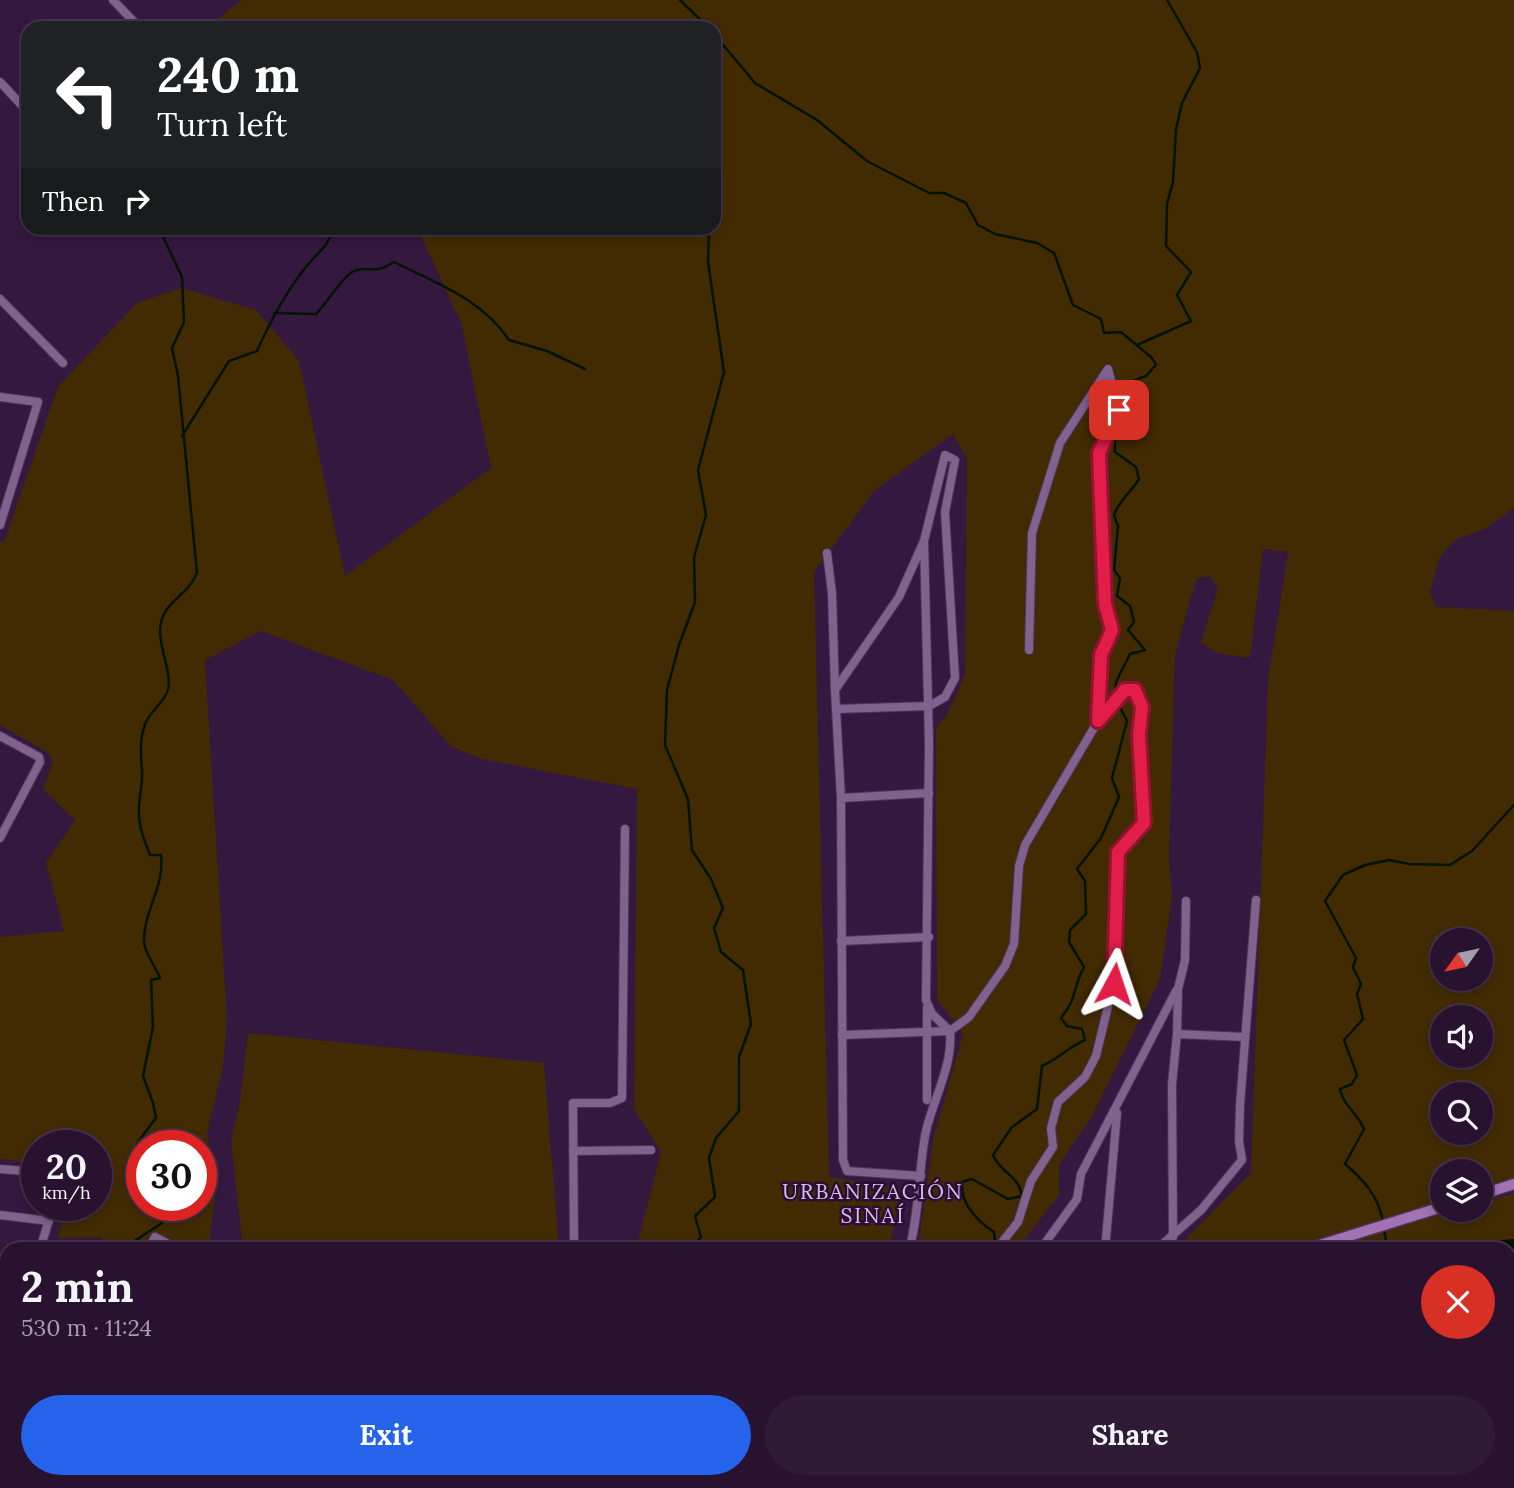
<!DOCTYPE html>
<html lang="en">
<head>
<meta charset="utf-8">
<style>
	body { margin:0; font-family:Lora,serif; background:#301b37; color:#f1f3f6; height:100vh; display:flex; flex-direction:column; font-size:26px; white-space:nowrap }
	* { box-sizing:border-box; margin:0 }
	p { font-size:23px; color:#a59eaa }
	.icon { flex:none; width:38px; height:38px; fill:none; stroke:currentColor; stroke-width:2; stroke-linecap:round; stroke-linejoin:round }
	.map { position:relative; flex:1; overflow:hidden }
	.sheet { position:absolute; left:0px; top:1242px; width:1516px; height:247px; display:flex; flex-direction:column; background:#28122f; border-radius:21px 21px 0 0; box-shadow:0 4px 10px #0003,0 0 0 2px #44324b }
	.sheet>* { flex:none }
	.hud { position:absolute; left:21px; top:21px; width:700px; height:214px; border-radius:21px; box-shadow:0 4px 10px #0003,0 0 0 2px #44324b; background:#202124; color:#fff; overflow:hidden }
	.needle { width:46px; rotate:237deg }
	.tools { position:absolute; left:1430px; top:928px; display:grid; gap:14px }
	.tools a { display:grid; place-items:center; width:63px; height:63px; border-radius:50%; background:#28122f; box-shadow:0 4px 10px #0003,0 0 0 2px #44324b; font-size:35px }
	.speed { position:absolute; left:21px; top:1130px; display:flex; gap:14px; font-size:35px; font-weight:700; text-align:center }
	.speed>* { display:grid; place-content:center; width:91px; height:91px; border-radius:50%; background:#28122f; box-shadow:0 4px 10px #0003,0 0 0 2px #44324b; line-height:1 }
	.speed small { font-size:18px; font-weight:400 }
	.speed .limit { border:10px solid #d22; background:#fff; color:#111 }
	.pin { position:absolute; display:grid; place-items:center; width:60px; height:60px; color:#fff; margin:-30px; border-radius:14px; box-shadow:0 4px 10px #0006 }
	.me { position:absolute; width:77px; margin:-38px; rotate:5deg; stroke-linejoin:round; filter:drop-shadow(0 0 5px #0008) }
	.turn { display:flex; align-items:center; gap:24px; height:147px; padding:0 21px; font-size:32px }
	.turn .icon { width:91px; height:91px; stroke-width:2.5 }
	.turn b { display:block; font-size:49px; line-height:60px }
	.then { display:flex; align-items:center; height:66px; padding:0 21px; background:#0003; gap:14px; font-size:26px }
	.round { display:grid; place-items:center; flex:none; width:74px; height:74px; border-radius:37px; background:#301b37 }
	.headline { display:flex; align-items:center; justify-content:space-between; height:119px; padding:0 21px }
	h1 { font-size:42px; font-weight:800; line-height:52px }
	.primary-button { display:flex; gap:14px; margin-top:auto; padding:14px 21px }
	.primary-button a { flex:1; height:80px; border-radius:42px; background:#2563eb; color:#fff; font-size:28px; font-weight:800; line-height:80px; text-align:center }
	.primary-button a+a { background:#301b37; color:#f1f3f6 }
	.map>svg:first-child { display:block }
</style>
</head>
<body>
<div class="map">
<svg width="1514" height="1488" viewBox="0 0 1514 1488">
	<rect width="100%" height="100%" fill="#35183f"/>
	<g fill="#422b03" fill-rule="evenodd">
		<path d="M242,0h1272v508l-31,22 -27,9 -16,17 -10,36 6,15 78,4v566l-33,12 -1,-18h-38v31l-160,47h-106l75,-76 17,-492 20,-129 -25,-3 -13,109 -33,-5 -16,-10 17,-55 -8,-12 -14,3 -21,75 -6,202 3,41 -12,82 -69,139 -32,46v31l-42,54h-99l15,-109 30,-106 -26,-35 -1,-271 12,-15 17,-39 2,-215 -14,-25 -78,56 -61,82 15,605 72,12 -12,60h-253l25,-97 -27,-43 3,-320 -155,-30 -30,-12 -59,-67 -132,-49 -56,29 22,361 -4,46 -16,66 10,54 -7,45 1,17h-114l5,-12 -44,1 8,-32h30v-60h-59v17l-37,-4v-222l64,-6 -18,-68 29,-43 -32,-30 10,-28 -6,-10 -47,-27v-183h4l54,-155 79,-84 44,-15 75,22 43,51 46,215 146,-108 -30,-146 -44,-94h297v-200h-508zM1442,940h38v38h-38zM1442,1017h38v38h-38zM1442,1094h38v38h-38zM142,1146h59v60h-59z"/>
		<path d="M248,1033l296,30 15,186h-316l-12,-108 9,-39z"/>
		<path d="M1514,1193v295h-217l-6,-6h217v-232l-186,-1 138,-40h20l1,-6z"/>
		<path d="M106,1482h79l1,6h-78z"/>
		<path d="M400,1482h159l-9,6h-162z"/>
		<path d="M616,1482h145l17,6 -67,-2 -99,2z"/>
		<path d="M832,1482h79c-23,6 -57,6 -79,0z"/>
		<path d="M974,1482h206l-5,6h-210z"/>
	</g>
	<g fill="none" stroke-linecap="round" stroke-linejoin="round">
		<g stroke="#021400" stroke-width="2.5">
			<path d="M680,0l29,28"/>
			<path d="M714,34l41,49 62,37 50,41 62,32h15l22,10 12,22 17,9 42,9 17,10 19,52 28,14 3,14 17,-1 31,26 4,7 -10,11 -13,5 2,12 8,9v14l-28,23v13l21,15 3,12c-8,13 -20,22 -25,36l4,11 -4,44 6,8 -3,18 13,10 4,16 -6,8 17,20 -15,4 -14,28 -1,15"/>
			<path d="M274,313l42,1c9,-9 27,-37 36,-42 16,-8 20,4 42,-10 42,21 88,37 115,78l38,11 38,18"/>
			<path d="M1137,345l54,-24 -14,-26 14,-23 -25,-26 1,-42 6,-22 3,-53 6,-26 18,-35 -3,-16 -30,-52"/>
			<path d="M182,436l47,-75 28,-10c13,-29 26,-54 45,-79 11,-16 27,-25 32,-44"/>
			<path d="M142,1186c-28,-20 0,-49 14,-68l-3,-15 -10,-27 10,-49 -2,-47 9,-2c-4,-10 -15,-25 -16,-35 -1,-32 21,-56 17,-88h-11c-5,-13 -11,-27 -11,-41 -1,-14 4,-28 3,-43 -1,-18 -3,-30 3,-47 6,-15 24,-25 24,-41 0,-21 -16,-48 -5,-69 8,-16 24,-20 33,-41l-19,-197 -6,-28 12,-26 -2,-45 -23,-49"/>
			<path d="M1383,1222c-4,-25 -19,-42 -38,-58l19,-35c-6,-15 -21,-24 -24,-40l12,-5 5,-9 -13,-35 19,-21 -6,-25 4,-10 -8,-17 3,-9 -31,-57 18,-26 22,-10 24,-5 20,4 41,1 22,-14 42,-46"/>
			<path d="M143,1250l-7,-10 26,-17 -3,-17"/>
			<path d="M690,1250l11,-13 -6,-21 20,-19 -6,-39 7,-20 23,-27v-54l12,-33 -8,-54 -22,-18 -7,-24 9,-20 -12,-29 -19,-29 -4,-51 -23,-54 2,-55 12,-45 16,-43 -1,-45 12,-42 -8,-45 26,-98 -16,-110 1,-34"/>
			<path d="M982,1250l13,-10 -1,-8c-17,-11 -34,-29 -32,-50l10,-3 36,20 14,-3c-3,-21 -22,-23 -29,-41l19,-28 25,-18 5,-43c16,-7 27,-19 43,-26l-3,-11 -15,-3 -6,-8c17,-21 11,-29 23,-51l-15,-25 1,-12 16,-16 -1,-33 -8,-12 24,-31 18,-41 -7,-19 15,-57 -9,-18"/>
			<path d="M1380,1250l-2,-4h9l-3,-17"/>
			<path d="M160,1482l2,6"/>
			<path d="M1348,1482l4,6"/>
		</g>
		<g stroke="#021400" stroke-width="16">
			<path d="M1488,1250l26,-3"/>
			<path d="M806,1482l7,6"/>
			<path d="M591,1488l8,-6"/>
			<path d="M927,1488l11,-6"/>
		</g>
		<defs>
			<g id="minor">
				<path d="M113,0l27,28"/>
				<path d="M0,82l28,30"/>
				<path d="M0,299l63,64"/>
				<path d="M0,397l38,5 -38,123"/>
				<path d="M827,553l5,40 3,97"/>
				<path d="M836,709l5,89 2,362 4,11 74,5"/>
				<path d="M0,736l39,21 1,5 -40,76"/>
				<path d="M841,798l88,-5"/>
				<path d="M841,941l88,-4"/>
				<path d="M1177,1034l68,3"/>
				<path d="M842,1035l108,-4 19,-14 36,-51 9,-22 5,-78 6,-21 73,-124 3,-66 11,-25 -7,-26 -6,-151 20,-43 -11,-41 -48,74 -28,90 -3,117"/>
				<path d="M927,1100v-92"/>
				<path d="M573,1151l78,-1"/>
				<path d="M0,1169l37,3"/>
				<path d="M0,1215l49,6"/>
				<path d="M1173,1237l-1,-153 5,-50 1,-45 7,-29 1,-59"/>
				<path d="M40,1250l13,-44"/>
				<path d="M148,1250l7,-13 25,13"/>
				<path d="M574,1250l-1,-147h37l12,-5 3,-269"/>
				<path d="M909,1250c11,-39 9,-80 17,-119 8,-34 27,-65 24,-100l-18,-17 -6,-14 3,-257 -5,-202 21,-86 10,5 -10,52 10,166 -10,19 -16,9 -93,3 -1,-19 64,-93 25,-56"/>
				<path d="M996,1250l22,-28 13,-41 22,-34 -2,-19 7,-26 27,-25 11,-21 21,-87 1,-117 26,-29 -5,-89 3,-27 -7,-17h-10l-27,31"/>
				<path d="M1040,1250l37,-51 4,-25 95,-183"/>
				<path d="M1105,1250l12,-137"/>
				<path d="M1156,1250l45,-40 41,-50 -3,-19 1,-36 16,-205"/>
				<path d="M0,1346l7,-14"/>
				<path d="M0,1355l7,1"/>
				<path d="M0,1373l7,37"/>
				<path d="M21,1482l1,6"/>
				<path d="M197,1482l1,6"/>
				<path d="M1182,1482l8,4 4,-4"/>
				<path d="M1208,1482v6"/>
				<path d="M1280,1482l6,6"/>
				<path d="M1000,1486l12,-4"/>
				<path d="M323,1488l4,-6"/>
			</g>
			<g id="major">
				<path d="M1480,1195l34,-11"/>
				<path d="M1304,1250l138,-43"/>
				<path d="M365,1488l10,-6"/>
			</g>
		</defs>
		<use href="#minor" stroke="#4d3456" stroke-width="10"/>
		<use href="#major" stroke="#4d3456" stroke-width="13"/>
		<use href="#minor" stroke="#81618e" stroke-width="8"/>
		<use href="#major" stroke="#a272b5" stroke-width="10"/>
	</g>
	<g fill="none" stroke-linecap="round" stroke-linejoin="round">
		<defs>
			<path id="route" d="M1114,984l4,-132 26,-29 -5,-89 3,-27 -7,-17h-10l-27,31 3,-66 11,-25 -7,-26 -6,-151 20,-43"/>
		</defs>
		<use href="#route" stroke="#92132f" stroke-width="18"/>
		<use href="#route" stroke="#e11d48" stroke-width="12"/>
	</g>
	<g text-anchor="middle" stroke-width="5" stroke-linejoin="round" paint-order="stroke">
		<g font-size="21" letter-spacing="2" fill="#debbed" stroke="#2a0e35">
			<text x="873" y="1199">URBANIZACIÓN<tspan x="873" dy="24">SINAÍ</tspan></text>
		</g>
	</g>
</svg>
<div class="tools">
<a><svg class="needle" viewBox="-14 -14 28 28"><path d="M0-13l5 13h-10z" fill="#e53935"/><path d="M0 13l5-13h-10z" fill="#a59eaa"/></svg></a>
<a><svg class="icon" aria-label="sound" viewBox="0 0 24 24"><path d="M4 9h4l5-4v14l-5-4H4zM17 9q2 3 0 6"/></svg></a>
<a><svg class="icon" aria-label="search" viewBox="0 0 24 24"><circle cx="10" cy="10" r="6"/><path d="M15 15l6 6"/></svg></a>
<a><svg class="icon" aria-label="layers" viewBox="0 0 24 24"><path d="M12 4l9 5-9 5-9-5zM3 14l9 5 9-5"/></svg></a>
</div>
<div class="speed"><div>20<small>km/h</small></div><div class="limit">30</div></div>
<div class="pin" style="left:1119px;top:410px;background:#d93025"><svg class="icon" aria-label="arrive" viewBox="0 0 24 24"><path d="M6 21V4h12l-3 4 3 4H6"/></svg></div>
<svg class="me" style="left:1114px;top:984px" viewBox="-20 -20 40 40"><path d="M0-17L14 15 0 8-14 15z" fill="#e11d48" stroke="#fff" stroke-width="4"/></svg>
<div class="hud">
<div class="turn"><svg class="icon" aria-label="left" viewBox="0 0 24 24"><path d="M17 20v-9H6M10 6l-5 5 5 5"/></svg><div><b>240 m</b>Turn left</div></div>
<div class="then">Then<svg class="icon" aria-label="right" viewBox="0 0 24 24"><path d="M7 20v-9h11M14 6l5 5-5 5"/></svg></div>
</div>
<section class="sheet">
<div class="headline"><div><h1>2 min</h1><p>530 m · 11:24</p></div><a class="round" style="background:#d93025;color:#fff"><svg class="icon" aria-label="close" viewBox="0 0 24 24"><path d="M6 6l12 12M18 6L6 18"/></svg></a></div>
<div class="primary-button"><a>Exit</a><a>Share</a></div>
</section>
</div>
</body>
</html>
